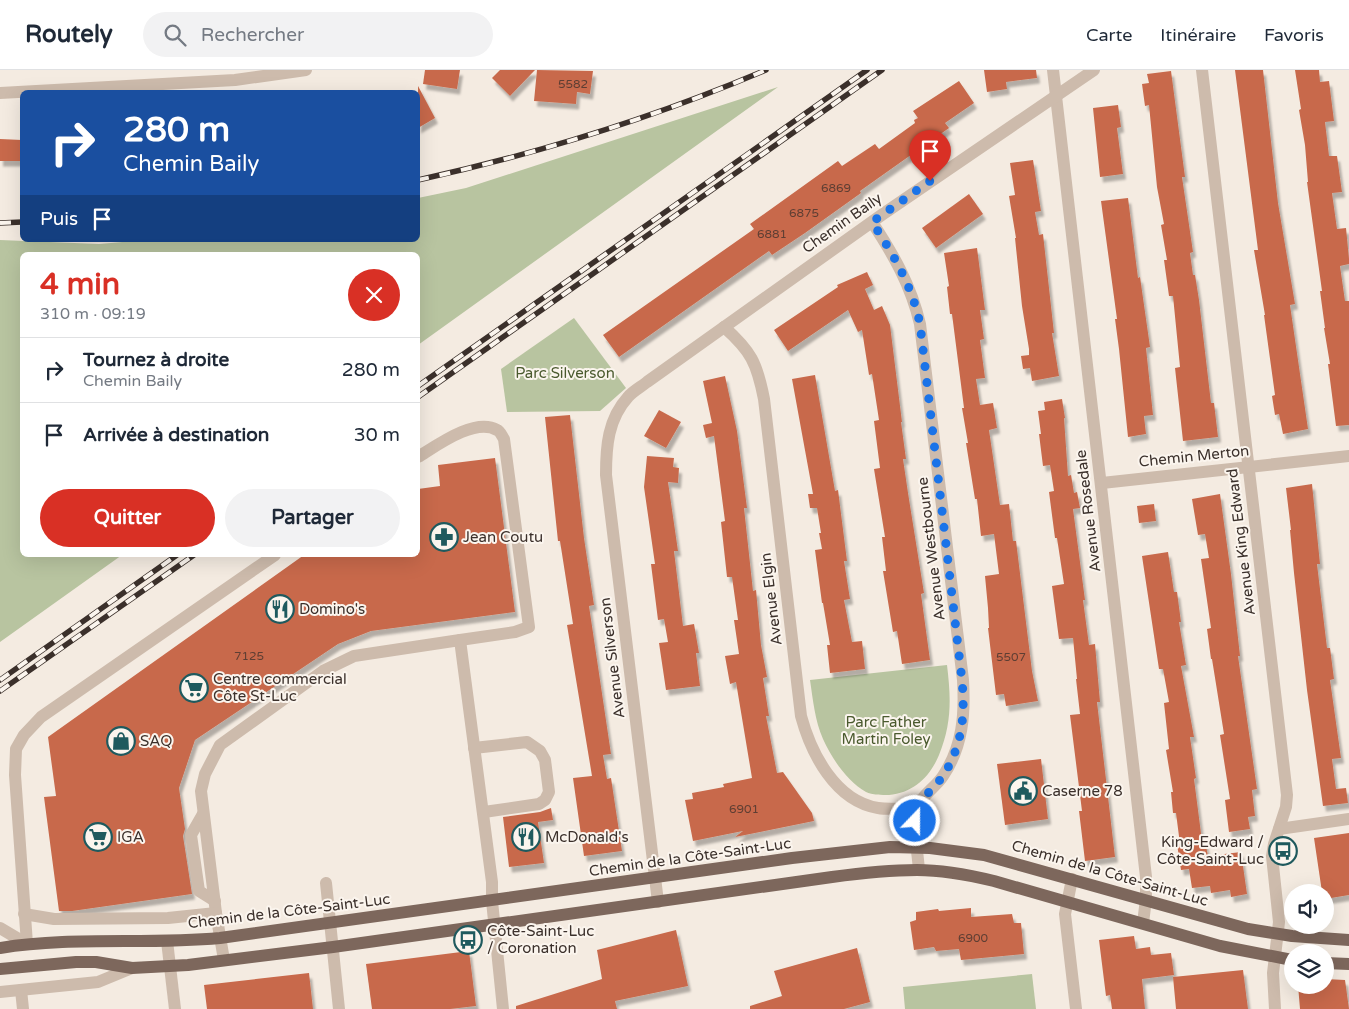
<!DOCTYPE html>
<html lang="fr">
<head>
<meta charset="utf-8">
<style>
	body { margin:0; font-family:"Varela Round",sans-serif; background:#f2f2f3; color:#1f2937; height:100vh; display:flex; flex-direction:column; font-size:19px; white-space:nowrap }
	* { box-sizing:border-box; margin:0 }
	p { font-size:16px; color:#747a83 }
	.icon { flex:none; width:28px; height:28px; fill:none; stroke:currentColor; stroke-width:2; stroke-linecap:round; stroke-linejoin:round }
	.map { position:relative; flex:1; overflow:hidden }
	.panel { position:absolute; left:20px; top:182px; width:400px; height:305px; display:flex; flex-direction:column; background:#fff; border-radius:8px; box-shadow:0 5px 20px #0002 }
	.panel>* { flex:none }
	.hud { position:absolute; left:20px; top:20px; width:400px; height:152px; border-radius:8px; box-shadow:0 5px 20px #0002; background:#1a4fa0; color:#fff; overflow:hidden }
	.buttons { position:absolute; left:1284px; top:814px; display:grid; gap:10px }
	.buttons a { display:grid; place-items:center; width:50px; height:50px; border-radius:50%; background:#fff; box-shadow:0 5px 20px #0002; font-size:25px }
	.pin { position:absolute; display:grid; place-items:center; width:42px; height:42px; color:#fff; margin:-51px -21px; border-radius:50% 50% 50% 0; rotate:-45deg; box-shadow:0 0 5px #0007 }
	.pin .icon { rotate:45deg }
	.me { position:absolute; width:55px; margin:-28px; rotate:22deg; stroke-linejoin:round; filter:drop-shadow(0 0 4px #0008) }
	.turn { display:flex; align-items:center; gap:18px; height:105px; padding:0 20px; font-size:22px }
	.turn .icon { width:65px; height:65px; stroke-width:2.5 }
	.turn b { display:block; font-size:35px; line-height:42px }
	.then { display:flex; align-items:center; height:48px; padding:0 20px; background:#0003; gap:10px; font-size:19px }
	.round { display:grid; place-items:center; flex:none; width:52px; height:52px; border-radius:26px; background:#f2f2f3 }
	.head { display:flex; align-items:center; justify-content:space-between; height:85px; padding:0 20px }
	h1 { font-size:30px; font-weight:800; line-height:38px; color:#d93025 }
	.button { display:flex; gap:10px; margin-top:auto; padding:10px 20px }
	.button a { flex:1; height:58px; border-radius:30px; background:#d93025; color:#fff; font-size:20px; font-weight:800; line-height:58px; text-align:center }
	.button a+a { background:#f2f2f3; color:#1f2937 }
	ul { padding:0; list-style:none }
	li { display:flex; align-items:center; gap:15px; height:65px; padding:0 20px; border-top:1px solid #e0e1e3 }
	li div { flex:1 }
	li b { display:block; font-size:19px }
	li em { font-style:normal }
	header { display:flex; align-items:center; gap:30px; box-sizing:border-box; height:70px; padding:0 25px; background:#fff; border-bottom:1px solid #e0e1e3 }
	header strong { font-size:24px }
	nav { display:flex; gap:28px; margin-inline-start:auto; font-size:18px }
	.search { width:350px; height:45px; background:#f2f2f3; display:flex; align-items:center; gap:12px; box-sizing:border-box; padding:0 18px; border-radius:28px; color:#747a83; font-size:19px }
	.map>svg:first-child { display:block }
</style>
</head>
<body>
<header>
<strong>Routely</strong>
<div class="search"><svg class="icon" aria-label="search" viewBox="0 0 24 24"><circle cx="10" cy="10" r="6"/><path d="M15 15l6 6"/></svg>Rechercher</div>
<nav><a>Carte</a><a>Itinéraire</a><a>Favoris</a></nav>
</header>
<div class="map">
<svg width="1349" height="939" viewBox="0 0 1349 939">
	<defs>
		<filter id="shadow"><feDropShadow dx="3" dy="5.5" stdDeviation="1" flood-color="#0004"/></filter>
	</defs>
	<rect width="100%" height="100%" fill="#f4ebe1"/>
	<g fill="#b8c4a0">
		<path d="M778,17l-360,258v-90h-396v300h100l-122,87v-402l99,4 47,-4h272v-42l48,-10z"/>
		<path d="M574,248l52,70 -26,23 -93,1 -6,-43z"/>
		<path d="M947,595c4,33 5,58 -8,90 -9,22 -26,38 -50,40 -7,0 -17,0 -23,-3 -19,-11 -34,-33 -43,-53 -8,-18 -10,-39 -13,-59z"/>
		<path d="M1032,904l4,35h-131l-2,-22z"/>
	</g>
	<g fill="#c8694b" filter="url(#shadow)">
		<path d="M425,0h35l-3,19 -34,-5z"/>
		<path d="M500,0h35l-25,26 -18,-18z"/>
		<path d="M537,0l56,1 -3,23 -13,-2 -1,12 -42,-3z"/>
		<path d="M984,0h52l1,8 -31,4 1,7 -20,3z"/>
		<path d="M1235,0h28l15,133 17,101 -5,1 18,124 -25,5 -4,-20 -4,1 -3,-19 3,-1 -11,-80h1l-11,-65h4z"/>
		<path d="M1295,0h24l1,12 9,-1 5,40 -9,1 4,34h8l5,36 -10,1 5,36 9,-1 3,31v5l-9,2 5,35h4v124l-13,1 -8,-62h2l-6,-36h1l-5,-37h2l-15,-109h1l-3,-37 -6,-35 2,-1z"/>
		<path d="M1171,1l14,106h-3l11,75 -3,1 3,22h2l4,25 12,103h3l4,34 -35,4 -8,-73 5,-1 -7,-71h-4l-5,-36h3l-6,-35 3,-1 -7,-37 -8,-82 -4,1 -3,-22 7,-1 -2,-9z"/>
		<path d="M959,11l15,22 -29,20 4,5 -89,63 1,2 -56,40 -33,22 -3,-4 -150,106 -16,-22 151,-106 -4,-5 88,-63 4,5 33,-22 4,5 36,-26 -1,-3 4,-2 -5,-7z"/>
		<path d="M418,16l17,32 -17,10z"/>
		<path d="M1118,35l3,22 -4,1 6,46 -23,3 -7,-69z"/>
		<path d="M0,69l22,1v21h-22z"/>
		<path d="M1033,90l8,51 -6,1 4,23 4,-1 11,99h-2l7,43 -27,5 -2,-13 -7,1 -2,-13 8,-1v-6l-7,-43 -7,-68h1l-7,-42 6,-1 -5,-32z"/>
		<path d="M969,124l14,20 -47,34 -14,-20z"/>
		<path d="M1128,128l10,80 2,-1 10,70 -4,1 7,67 -9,1 2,18 -18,3 -9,-88 -4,-30h2l-16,-118z"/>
		<path d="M977,178l8,62h-5l4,29 -4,1 5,38 -9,1 4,26 13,-2 4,25 -8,2 11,75 9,-1 4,37h3l16,130 6,30 -32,5 -2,-12 -8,1 -8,-67h1l-1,-20 -3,-32 14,-2 -5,-40 -13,2 -4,-37h-2l-9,-56h2l-6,-35h2l-12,-94h-2l-3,-27 2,-1 -5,-33z"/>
		<path d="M867,202l6,13 -8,4 9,21 8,-4 8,19 12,97h-1l5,37h-3l5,34 16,100 -3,1 9,66 -28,4 -5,-33 -4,1 -10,-61h3l-4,-34h3l-11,-68 6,-1 -6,-47 5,-1 -7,-46 -3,1 -7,-45 -4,2 -10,-22 -60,41 -14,-21 64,-43 -1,-2z"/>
		<path d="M815,305l20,116 3,-1 9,71h-3l6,38 -6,1 8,42 10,-1 3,28 -35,4 -3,-28h3l-7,-42h-1l-7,-53 7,-1 -3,-16h2l-4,-25h-7l-2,-14h5l-21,-115z"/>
		<path d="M725,306l12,55 10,77h-3l9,83 3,-1 5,55 6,32 -4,1 6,38h-3l11,57 6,-1 29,41 2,8 -79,16 8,-6 -50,10 -8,-41 8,-1 -1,-6 32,-6 -1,-3 29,-6 -16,-96 -6,2 -5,-28 14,-2 -5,-34h4l-6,-43h-5l-6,-55 4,-1 -11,-85 -8,2 -3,-13 9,-2 -9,-42z"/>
		<path d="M1062,329l3,19h-1l4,58 3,-1 3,18 3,-1 3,16 -7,1 12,91h-2l6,45 6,-1 5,58h-3l18,155 -30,4 -6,-50h3l-12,-96 10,-1 -4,-35h1l-4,-41 -14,1 -7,-53 12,-2 -7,-46h-2l-6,-46 5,-1 -4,-26 -7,1 -4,-32h2l-3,-23 7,-1 -1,-8z"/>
		<path d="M659,340l22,12 -15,26 -22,-12z"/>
		<path d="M570,345l14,123 10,67 -5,1 22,148 -8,1 4,24 4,-1 11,73 -38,5 -11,-78 19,-2 -25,-151 6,-1 -13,-83h-2l-13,-124z"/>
		<path d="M647,386l27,2 -1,9 6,1 -1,15 -10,-1 10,69h-4l9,75 11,-2 5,29h-3l4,33 -34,4 -7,-47 9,-1 -4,-23 -6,1 -7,-56h4l-11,-77z"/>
		<path d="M495,388l20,154 -144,19 -33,13 -143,96 -16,48 6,41 -2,7 9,58 -120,17h-13l-15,-114 12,-1 -8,-59 256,-182h114v-66l22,-3 -2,-21z"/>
		<path d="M1312,414l8,80h-3l10,84h3l4,31 -4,1 11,78 -9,1 4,30 10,-1 2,15 -25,3 -16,-116 -13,-117 -4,-43h1l-5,-42z"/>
		<path d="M1220,424l11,80 9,82h-2l19,133 -5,1 3,26 -7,1 2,12 -21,3 -4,-32 5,-1 -10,-64 4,-1 -12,-75h-1l-4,-30 4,-1 -10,-69 8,-1 -4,-24 -7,1 -6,-36z"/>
		<path d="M1154,434l2,17 -17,2 -2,-17z"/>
		<path d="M1168,482l6,40h3l4,30h-2l7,43 -5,1 13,71h-4l6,41 -2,1 8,62h3l3,15 33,-4 6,42 -16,3 -1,-7 -19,3 -1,-7 -18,2 -3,-19 -8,1 -4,-26h3l-4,-31h-3l-2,-21h2l-7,-42 3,-1 -5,-46 5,-1 -6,-33h-4l-17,-113z"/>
		<path d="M1041,689l7,60 -43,6 -8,-61z"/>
		<path d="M551,738l2,12 -15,2 6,41 -35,4 -6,-50 37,-5z"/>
		<path d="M1349,763v62l-24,4v-7h-3l-8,-54z"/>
		<path d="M971,838v9l41,-3 2,9h7l3,31 -63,6 -2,-11 -23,2 -2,-4 -20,3 -4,-28 6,-2v-8l22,-3 1,2z"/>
		<path d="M676,860l12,56 -73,15 2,8h-101v-3l86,-27 -5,-29z"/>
		<path d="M1134,866l2,13 14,-2 1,8 20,-2 3,22 -32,4 3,30h-33l-2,-14 -4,1 -7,-56z"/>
		<path d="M857,878l13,54 -26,7h-94v-3l32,-10 -8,-25z"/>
		<path d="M469,881l7,55 -26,3h-78l-6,-45z"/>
		<path d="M1243,900l5,39h-72l-3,-32z"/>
		<path d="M309,903l4,36h-106l-3,-24z"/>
		<path d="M1325,909l20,1 4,29h-49l-2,-24h27z"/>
	</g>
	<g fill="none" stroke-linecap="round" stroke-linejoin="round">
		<g stroke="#cdbbac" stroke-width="12">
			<path d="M1053,0l93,807v22l-3,24"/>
			<path d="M1202,0l85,725 -1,12 -12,37 -2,12 7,66 -6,51 2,36"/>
			<path d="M0,23l235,-13 71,-10"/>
			<path d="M872,152c21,32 39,63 48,102l43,356c2,34 0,66 -20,96 -7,11 -22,20 -27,32 -4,13 2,47 3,62"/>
			<path d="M724,257c27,24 33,36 40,72l37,317c10,37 34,85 77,92 12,2 26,0 38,0"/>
			<path d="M418,387c18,-11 57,-40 79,-27 3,1 5,6 7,9l25,188 -14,5 -55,8"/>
			<path d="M1102,413l247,-27"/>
			<path d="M474,678l53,-6 13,9 5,9 4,32 -4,8 -6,4 -55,8"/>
			<path d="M203,744l-12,21 8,56 16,10"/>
			<path d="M1279,759l70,-10"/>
			<path d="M1072,809l-7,35 11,95"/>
			<path d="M326,813l13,126"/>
			<path d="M658,832l-52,-427c0,-29 2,-56 22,-78 5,-6 13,-10 19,-15l236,-168 211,-144"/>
			<path d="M216,843l-15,-122 4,-17 15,-29 103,-74 31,-15 106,-16 32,242v19l11,108"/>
			<path d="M24,844l30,5 114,-1 48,-5 8,47"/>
			<path d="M0,858l27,16"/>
			<path d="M167,871l8,68"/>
			<path d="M27,874l-12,-169 1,-26 8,-14 17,-18 234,-162"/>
			<path d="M21,920l2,19"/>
			<path d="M0,922l98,-10 34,-14"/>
		</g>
		<g stroke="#7d675c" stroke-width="12">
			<path d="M0,878c73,-12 147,-3 220,-10l572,-80 98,-11 40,1 54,7 264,74 44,7 57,4"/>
			<path d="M1325,893l24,1"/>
			<path d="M0,899l76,-7h20l36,6 56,-3 145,-18 499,-70c29,-4 57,-7 85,-7 26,0 52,5 77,11l226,65 72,14"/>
		</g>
		<defs>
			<g id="rail">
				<path d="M418,110c119,-26 235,-62 348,-110"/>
				<path d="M0,153l22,-1"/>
				<path d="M418,316l449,-316"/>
				<path d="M418,327l464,-327"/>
				<path d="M0,610l177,-125"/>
				<path d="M0,621l194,-136"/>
			</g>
		</defs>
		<use href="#rail" stroke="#3b302b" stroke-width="5.5"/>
		<use href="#rail" stroke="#fbf5ee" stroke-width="4" stroke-dasharray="11" stroke-linecap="butt"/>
	</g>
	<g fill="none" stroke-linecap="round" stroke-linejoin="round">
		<path stroke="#1a73e8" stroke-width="9" stroke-dasharray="0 16.2" d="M915,751c0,-21 20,-32 30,-48 18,-31 20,-59 17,-93l-42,-356c-8,-39 -27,-70 -48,-102l58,-41"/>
	</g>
	<defs>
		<symbol id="pharmacy-ring" viewBox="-11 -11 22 22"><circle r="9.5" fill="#fbf5ee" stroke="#1f5a5e" stroke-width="1.5"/><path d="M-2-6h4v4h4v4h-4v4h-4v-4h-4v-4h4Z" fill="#1f5a5e"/></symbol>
		<symbol id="restaurant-ring" viewBox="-11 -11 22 22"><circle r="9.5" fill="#fbf5ee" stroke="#1f5a5e" stroke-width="1.5"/><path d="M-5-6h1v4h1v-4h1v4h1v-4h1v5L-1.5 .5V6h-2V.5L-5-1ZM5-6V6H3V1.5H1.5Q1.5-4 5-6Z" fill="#1f5a5e"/></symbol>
		<symbol id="supermarket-ring" viewBox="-11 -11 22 22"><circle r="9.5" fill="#fbf5ee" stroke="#1f5a5e" stroke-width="1.5"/><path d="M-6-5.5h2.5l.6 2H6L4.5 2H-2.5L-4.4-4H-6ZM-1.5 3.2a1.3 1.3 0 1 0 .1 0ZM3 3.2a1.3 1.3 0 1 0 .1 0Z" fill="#1f5a5e"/></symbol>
		<symbol id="shop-ring" viewBox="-11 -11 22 22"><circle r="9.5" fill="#fbf5ee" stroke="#1f5a5e" stroke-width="1.5"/><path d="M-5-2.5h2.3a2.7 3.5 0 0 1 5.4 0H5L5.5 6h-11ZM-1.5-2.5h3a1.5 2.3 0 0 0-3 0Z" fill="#1f5a5e"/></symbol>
		<symbol id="civic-ring" viewBox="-11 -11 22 22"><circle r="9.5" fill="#fbf5ee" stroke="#1f5a5e" stroke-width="1.5"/><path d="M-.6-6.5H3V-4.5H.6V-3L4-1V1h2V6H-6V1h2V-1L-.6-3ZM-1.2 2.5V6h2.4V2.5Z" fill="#1f5a5e"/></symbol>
		<symbol id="bus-ring" viewBox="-11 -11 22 22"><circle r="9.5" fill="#fbf5ee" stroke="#1f5a5e" stroke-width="1.5"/><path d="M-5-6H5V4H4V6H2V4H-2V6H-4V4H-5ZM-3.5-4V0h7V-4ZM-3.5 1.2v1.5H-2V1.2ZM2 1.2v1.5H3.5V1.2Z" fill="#1f5a5e"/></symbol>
	</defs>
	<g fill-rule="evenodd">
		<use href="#pharmacy-ring" x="428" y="451" width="32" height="32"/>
		<use href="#restaurant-ring" x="264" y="523" width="32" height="32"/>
		<use href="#supermarket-ring" x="178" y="602" width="32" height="32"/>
		<use href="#shop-ring" x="105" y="655" width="32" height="32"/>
		<use href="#civic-ring" x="1007" y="705" width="32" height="32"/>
		<use href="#supermarket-ring" x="82" y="751" width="32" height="32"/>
		<use href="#restaurant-ring" x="510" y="751" width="32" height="32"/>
		<use href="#bus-ring" x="1267" y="765" width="32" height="32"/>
		<use href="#bus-ring" x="452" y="854" width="32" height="32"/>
	</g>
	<g text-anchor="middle" stroke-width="4" stroke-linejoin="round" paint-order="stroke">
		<g font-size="12" fill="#5e3e33">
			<text x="573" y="18">5582</text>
			<text x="836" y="122">6869</text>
			<text x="804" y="147">6875</text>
			<text x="772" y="168">6881</text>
			<text x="249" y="590">7125</text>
			<text x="1011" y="591">5507</text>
			<text x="744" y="743">6901</text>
			<text x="973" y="872">6900</text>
		</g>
		<g font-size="15" fill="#3b302b" stroke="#fbf5ee">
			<text transform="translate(842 153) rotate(-35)" y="5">Chemin Baily</text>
			<text transform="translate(1194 386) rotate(-6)" y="5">Chemin Merton</text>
			<text transform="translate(1088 441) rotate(-97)" y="5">Avenue Rosedale</text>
			<text transform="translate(1241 472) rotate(-97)" y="5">Avenue King Edward</text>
			<text transform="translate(931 479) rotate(-97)" y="5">Avenue Westbourne</text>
			<text transform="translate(771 529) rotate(-97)" y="5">Avenue Elgin</text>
			<text transform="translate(612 588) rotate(-97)" y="5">Avenue Silverson</text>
			<text transform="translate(690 787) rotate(-8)" y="5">Chemin de la Côte-Saint-Luc</text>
			<text transform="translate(1110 803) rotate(16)" y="5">Chemin de la Côte-Saint-Luc</text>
			<text transform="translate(289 841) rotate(-7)" y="5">Chemin de la Côte-Saint-Luc</text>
		</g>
		<g font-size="15" fill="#4a5a2e" stroke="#fbf5ee">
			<text x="565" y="308">Parc Silverson</text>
			<text x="886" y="657">Parc Father<tspan x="886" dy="17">Martin Foley</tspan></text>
		</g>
		<g font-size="15" fill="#3b302b" stroke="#fbf5ee" text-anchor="start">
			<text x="463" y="472">Jean Coutu</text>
			<text x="299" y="544">Domino's</text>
			<text x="213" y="614">Centre commercial<tspan x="213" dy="17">Côte St-Luc</tspan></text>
			<text x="140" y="676">SAQ</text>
			<text x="1042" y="726">Caserne 78</text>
			<text x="117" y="772">IGA</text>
			<text x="545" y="772">McDonald's</text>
			<text x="1264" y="777" text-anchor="end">King-Edward /<tspan x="1264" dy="17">Côte-Saint-Luc</tspan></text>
			<text x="487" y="866">Côte-Saint-Luc<tspan x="487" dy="17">/ Coronation</tspan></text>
		</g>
	</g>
</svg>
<div class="buttons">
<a><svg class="icon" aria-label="sound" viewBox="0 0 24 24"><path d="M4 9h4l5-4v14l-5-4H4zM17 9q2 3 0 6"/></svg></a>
<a><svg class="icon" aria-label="layers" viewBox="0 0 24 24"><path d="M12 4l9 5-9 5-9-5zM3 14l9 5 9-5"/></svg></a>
</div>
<div class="pin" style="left:930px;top:111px;background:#d93025"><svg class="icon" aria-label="arrive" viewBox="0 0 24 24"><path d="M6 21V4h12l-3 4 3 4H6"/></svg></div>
<svg class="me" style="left:915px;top:751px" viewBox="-20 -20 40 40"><circle r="17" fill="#1a73e8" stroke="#fff" stroke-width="3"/><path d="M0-11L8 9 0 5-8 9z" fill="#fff"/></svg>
<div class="hud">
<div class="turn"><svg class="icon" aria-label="right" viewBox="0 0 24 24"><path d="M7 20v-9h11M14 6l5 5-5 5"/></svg><div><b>280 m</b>Chemin Baily</div></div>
<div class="then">Puis<svg class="icon" aria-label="arrive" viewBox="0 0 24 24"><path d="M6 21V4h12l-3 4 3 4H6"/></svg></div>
</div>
<section class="panel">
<div class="head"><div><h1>4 min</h1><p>310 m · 09:19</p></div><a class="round" style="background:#d93025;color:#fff"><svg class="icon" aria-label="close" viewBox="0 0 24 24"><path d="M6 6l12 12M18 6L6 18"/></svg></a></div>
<ul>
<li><svg class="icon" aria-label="right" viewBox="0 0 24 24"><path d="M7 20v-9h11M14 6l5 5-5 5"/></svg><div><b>Tournez à droite</b><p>Chemin Baily</p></div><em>280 m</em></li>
<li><svg class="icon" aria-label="arrive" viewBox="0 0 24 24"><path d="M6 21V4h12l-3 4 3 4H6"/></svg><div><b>Arrivée à destination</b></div><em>30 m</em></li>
</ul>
<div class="button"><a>Quitter</a><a>Partager</a></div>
</section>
</div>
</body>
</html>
